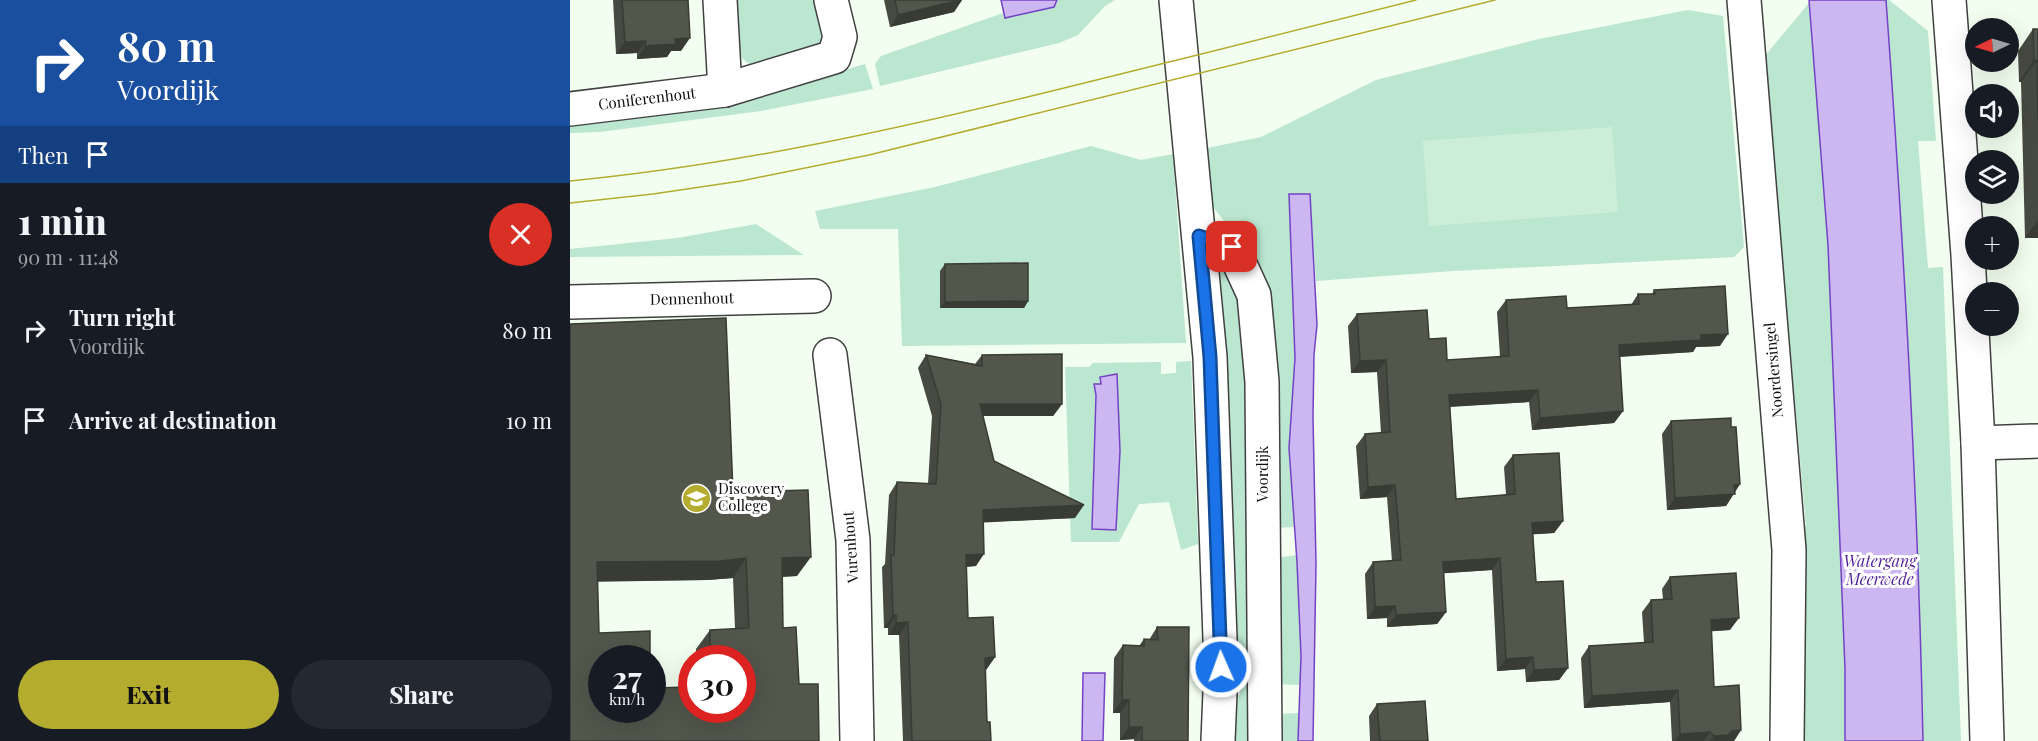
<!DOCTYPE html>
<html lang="en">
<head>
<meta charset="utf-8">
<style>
	body { margin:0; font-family:"Playfair Display",serif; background:#242831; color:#f1f3f6; height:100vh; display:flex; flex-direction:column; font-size:22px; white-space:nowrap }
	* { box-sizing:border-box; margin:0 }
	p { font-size:20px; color:#9ea1a6 }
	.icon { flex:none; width:33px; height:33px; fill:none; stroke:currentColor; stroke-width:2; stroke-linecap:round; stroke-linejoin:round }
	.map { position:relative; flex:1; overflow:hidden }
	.sheet { display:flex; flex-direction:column; background:#171b24; width:570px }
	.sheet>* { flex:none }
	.top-card { background:#1a4fa0; color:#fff; overflow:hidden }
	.needle { width:39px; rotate:265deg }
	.buttons { position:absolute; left:1395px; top:18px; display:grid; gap:12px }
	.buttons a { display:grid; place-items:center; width:54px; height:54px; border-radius:50%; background:#171b24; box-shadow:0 6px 24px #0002; font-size:30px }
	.speed { position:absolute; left:18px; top:645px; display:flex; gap:12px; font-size:30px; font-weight:700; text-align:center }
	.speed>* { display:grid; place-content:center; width:78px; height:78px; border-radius:50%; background:#171b24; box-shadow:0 6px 24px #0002; line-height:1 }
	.speed small { font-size:15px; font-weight:400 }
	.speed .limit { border:9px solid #d22; background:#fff; color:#111 }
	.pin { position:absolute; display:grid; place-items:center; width:51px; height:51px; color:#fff; margin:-26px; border-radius:12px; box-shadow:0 3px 9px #0006 }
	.me { position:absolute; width:66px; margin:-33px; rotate:358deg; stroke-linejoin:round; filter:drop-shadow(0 0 4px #0008) }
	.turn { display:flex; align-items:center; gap:21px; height:126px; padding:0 18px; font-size:27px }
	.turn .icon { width:78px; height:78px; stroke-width:2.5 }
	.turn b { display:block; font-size:42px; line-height:51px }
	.then { display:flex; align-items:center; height:57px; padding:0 18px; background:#0003; gap:12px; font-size:22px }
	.round { display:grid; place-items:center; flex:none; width:63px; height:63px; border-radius:32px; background:#242831 }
	.headline { display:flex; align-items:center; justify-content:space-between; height:102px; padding:0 18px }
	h1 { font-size:36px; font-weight:800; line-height:45px }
	.button { display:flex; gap:12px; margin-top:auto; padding:12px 18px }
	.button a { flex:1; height:69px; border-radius:36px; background:#b4ac2f; color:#111; font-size:24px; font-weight:800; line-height:69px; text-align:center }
	.button a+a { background:#242831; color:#f1f3f6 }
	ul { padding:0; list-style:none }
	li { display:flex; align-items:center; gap:18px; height:90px; padding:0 18px }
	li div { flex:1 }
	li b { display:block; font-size:22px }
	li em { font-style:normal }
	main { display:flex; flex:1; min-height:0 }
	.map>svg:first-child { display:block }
</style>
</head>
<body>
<main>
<section class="sheet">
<div class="top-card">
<div class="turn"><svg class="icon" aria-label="right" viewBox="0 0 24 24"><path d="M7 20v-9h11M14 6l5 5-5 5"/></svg><div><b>80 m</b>Voordijk</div></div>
<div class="then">Then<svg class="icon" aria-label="arrive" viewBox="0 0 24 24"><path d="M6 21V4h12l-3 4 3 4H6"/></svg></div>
</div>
<div class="headline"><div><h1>1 min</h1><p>90 m · 11:48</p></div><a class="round" style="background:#d93025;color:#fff"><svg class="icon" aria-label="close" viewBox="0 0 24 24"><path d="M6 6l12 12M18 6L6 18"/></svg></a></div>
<ul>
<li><svg class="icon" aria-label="right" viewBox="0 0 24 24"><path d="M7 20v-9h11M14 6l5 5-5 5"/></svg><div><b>Turn right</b><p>Voordijk</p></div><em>80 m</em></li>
<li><svg class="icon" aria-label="arrive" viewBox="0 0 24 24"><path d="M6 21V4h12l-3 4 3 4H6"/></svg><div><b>Arrive at destination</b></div><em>10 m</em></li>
</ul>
<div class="button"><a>Exit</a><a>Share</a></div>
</section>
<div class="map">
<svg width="1468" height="741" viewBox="0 0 1468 741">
	<rect width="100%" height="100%" fill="#f2feef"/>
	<g fill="#bbe6cf" fill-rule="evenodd">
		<path d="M165,0h84l5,43 -9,9 -63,15 -10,-9 -5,-12z"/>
		<path d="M487,0h58l-10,6 -27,29 -19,8 -179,43 -5,-22 6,-8 122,-43 1,4 53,-14z"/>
		<path d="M1316,0h3l39,31 8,110h-18l10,127 15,-1 18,474h-38c-5,-247 -19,-494 -37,-741z"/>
		<path d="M1239,3l19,242 17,424v72h-49l-1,-214 11,-1 -42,-469z"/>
		<path d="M1118,10l35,6 21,231 -10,10 -281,14 -137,10 -6,-87h-20l5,164 -6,90 6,79 -20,1 -23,-273 -40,-49 -5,-58 54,-11 115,-57 163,-41z"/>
		<path d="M295,64l8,25 -112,22 -161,21 -30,1v-12l180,-24z"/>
		<path d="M521,146l50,14 32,-6 13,189 -284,3 -4,-117h-78l-5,-18 120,-24z"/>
		<path d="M186,224l48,31 -234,2v-8l107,-11z"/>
		<path d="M652,259l24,51 9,431h-25l1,-45 9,-1 -4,-38 -18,-397z"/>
		<path d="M621,361l7,183 -17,6 -12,-48 -30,2 -20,38h-48l-6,-175h24l4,-4 68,-1v12l15,-1v-11zM547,374l3,77 -4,79 -23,-1 3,-134 -2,-11h7l-1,-7z"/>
		<path d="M727,555l4,64 -1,66 -23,-1 -2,-126z"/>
		<path d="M729,713l-1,28h-21v-27z"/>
	</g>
	<path fill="#cceed7" d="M1042,127l6,85 -189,14 -6,-85z"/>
	<g fill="#ccb7f2" stroke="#7443c4" stroke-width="1.5">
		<path d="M431,0h56l-3,7 -49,11z"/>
		<path d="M1239,0h77c18,247 32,494 37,741h-78v-72l-17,-424z"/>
		<path d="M719,194h21l7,131 -3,30 -1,62 3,147 -3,177h-15l3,-85 -4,-94 -8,-114 6,-90z"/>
		<path d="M547,374l3,77 -4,79 -24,-1 4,-134 -2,-11h7l-1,-7z"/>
		<path d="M513,673h22l-2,68h-21z"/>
	</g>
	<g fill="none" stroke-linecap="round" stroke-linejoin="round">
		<defs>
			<g id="minor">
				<path d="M150,0l5,90"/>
				<path d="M606,0l34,357 11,310 -3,74"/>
				<path d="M1174,0l45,550 -2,191"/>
				<path d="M1379,0l19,255 10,188 9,298"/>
				<path d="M0,109l155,-19 109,-33 6,-20 -9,-37"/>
				<path d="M629,236l33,11 22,48 8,87 3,359"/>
				<path d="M0,302l244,-6"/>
				<path d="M260,355l23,185 4,201"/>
				<path d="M1408,443l60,-2"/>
			</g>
		</defs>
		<use href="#minor" stroke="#414141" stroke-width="36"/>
		<use href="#minor" stroke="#fff" stroke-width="33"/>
		<g stroke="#b4ac2f" stroke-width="1.5">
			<path d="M0,181c166,-16 328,-52 490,-92 119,-29 237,-59 356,-89"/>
			<path d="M0,203l83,-9 88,-13 128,-26 626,-155"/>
		</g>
	</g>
	<g fill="#474a40" fill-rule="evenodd">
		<path d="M43,0h75l-7,51h-10l-4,6 -30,2v-6l-21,1z"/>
		<path d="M314,0h78l-8,12 -64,15z"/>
		<path d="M1463,29h5v209h-13l-4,-156h-2l-1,-31z"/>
		<path d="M375,264l83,37 -4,7h-84v-37z"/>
		<path d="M1084,290l66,56 -24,1 -3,5 -73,5 3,54 -9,12 -82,7 -3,-28 -79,5 6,92 50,-4 -2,-28 9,-12 50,66 -9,12 -21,1 3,48 32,86 -9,12 -33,2 -1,-13 -28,2 -5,-101 -49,3 3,39 -9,12 -50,3v-9l-20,1 -2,-45 8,-12 19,-1 -5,-64 -27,2 -4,-53 9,-12 16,-1 -4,-61 -26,1 -3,-47 9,-12 72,25 18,21 53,-3 -3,-45 9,-12 61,8 64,-3 7,-11h14z"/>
		<path d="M0,324l163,168 64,84 -15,1 1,51 16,56 -229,57zM163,578l2,51 -25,1 -14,19v9h46l-50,52h-90l-5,-129 110,-1z"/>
		<path d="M356,355l49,9 7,-9 80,49 -9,12h-70l11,45 81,57 -92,4 -7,44 -10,1 2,51 27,39 -9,13h-1l2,52 4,19h-88l-4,-106h-11v-7h-4l-2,-61 3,-3 4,-69 8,-13 31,2 4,-68 -14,-48z"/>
		<path d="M1101,421l60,6 9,57 -14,22 -59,4 -5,-76z"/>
		<path d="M1100,577l60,53 -19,1 3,56 27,43 -7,11h-62l-2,-39 -86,6 -3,-50 8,-12 55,-3 -2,-31 9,-12 12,-1 -1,-10z"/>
		<path d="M587,627l31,114h-54v-2l-14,1v-27h-7l1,-55 9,-13 16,1 5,-7 5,1z"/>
		<path d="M807,704l51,37h-58l-1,-25z"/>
	</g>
	<g fill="#393c34">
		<path d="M390,0h2l-8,12 -64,15 8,-12z"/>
		<path d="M120,38l-9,13h-10l-4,6 -30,2 8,-13 30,-7z"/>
		<path d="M76,41l-9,12 -21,1 9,-12z"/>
		<path d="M1464,60h3l-16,22h-2z"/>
		<path d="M1468,220v18h-13z"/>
		<path d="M458,301l-4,7h-84l5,-6z"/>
		<path d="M1158,334l-8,12 -24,1 -3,5 -82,5 8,-12 82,-10z"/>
		<path d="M816,360l-9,12 -26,1 9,-12z"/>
		<path d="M968,390l-9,12 -88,5 8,-12z"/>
		<path d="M410,404h82l-9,12h-81z"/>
		<path d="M1053,411l-9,12 -82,7 8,-12z"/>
		<path d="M1170,484l-14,22 -59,4 8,-12z"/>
		<path d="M825,485l-8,12 -27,2 8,-12z"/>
		<path d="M514,505l-9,13 -100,5 8,-13z"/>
		<path d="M993,521l-9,12 -31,2 9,-12z"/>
		<path d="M414,554l-8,12 -19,1 9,-12z"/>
		<path d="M241,557l-14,19 -29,1 14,-19z"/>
		<path d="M176,558l-13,20 -26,2 -124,2 14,-20z"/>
		<path d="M930,558l-8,12 -58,4 9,-12z"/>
		<path d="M825,606l-8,12 -20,1 8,-12z"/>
		<path d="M876,612l-9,12 -50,3 9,-12z"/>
		<path d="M323,615h3l-8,13h-4z"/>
		<path d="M1169,618l-9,12 -28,2 9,-12z"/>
		<path d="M338,622l-9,13h-11l8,-12z"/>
		<path d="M425,657l-9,13h-10l9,-12z"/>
		<path d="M963,657l-8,12 -28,2 9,-12z"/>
		<path d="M998,668l-9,12 -33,2 8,-12z"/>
		<path d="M1108,690l-8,12 -86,6 8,-12z"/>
		<path d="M552,700h7l-9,13h-7z"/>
		<path d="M559,727h13l-8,12 -14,1z"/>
		<path d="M1171,730l-7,11h-24l4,-5 18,-5z"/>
		<path d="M1140,732l-6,9h-29l5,-7z"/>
	</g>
	<g fill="#52564b" stroke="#393c34" stroke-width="1.5" fill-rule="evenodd">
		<path d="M52,0h66l2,38 -15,1 1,5 -31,2 1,-5 -21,1z"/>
		<path d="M325,0h65l-62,15z"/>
		<path d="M1463,29h5v91l-1,-60h-3z"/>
		<path d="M458,263v38l-83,1v-38z"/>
		<path d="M1155,286l3,48 -27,1v5l-82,5 4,66 -83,7 -2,-28 -89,5 7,104 59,-5 -2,-39 46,-2 4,68 -31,2 4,59 27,-1 5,87 -34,2 -1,-13 -27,2 -6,-101 -57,4 3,50 -50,3 -1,-9 -20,1 -2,-45 28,-2 -6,-75 -27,2 -3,-53 25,-2 -4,-72 -26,1 -3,-47 70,-4 2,29 17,-1 1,22 62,-4 -3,-56 60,-4 1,12 72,-4 -1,-10h17l-1,-4z"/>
		<path d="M156,318l7,174 75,-2 3,67 -29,1 1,70 13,-1 3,57h19l1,57h-249v-417zM176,558l3,70 -39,2v28h32v52h-50v-23l-40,1v22h-50v-52h48v-27l-51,2 -2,-71 124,-1z"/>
		<path d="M492,354v50h-82l14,57 90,44 -101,5 1,44 -18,1 2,63 25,-1 2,40 -10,1 2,64h3l1,19h-79l-4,-119 -12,1v-8h-3l-2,-60h3l3,-73 39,2 5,-80 -15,-49 56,11v-11z"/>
		<path d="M1161,418v9h5l4,57 -6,1 1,9 -60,4 -4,-77z"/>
		<path d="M1166,573l3,45 -28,2 3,67 25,-2 2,45 -9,1 -4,4 -14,1 -4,-4 -30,2 -2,-44 -86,6 -3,-50 64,-4 -2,-42 21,-1 -2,-22z"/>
		<path d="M587,627h32l-1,114h-46v-14h-13v-27h-7l1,-55 21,1v-7l14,1z"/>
		<path d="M855,701l3,40h-48l-3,-37z"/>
	</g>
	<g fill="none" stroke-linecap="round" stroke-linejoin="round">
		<defs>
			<path id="route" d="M651,667l-11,-310 -11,-121 33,11"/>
		</defs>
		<use href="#route" stroke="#114b97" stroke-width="15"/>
		<use href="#route" stroke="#1a73e8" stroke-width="10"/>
	</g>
	<defs>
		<symbol id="school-disc" viewBox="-11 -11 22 22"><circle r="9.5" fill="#b4ac2f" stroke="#fff"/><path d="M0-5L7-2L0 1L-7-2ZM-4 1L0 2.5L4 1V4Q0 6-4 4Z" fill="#fff"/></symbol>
	</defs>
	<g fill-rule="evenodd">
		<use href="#school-disc" x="110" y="482" width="33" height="33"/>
	</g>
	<g text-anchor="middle" stroke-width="6" stroke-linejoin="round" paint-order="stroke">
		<g font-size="15" fill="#0e0e0e" stroke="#fff">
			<text transform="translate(77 99) rotate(-7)" y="5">Coniferenhout</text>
			<text transform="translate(122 299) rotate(-1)" y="5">Dennenhout</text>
			<text transform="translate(1204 370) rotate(-95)" y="5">Noordersingel</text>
			<text transform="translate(693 474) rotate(-90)" y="5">Voordijk</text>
			<text transform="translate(281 547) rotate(-94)" y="5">Vurenhout</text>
		</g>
		<g font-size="15" fill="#0e0e0e" stroke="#fff" text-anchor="start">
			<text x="148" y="494">Discovery<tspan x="148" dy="17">College</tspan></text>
		</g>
		<g font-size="16" font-style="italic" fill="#521f97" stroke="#fff">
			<text x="1310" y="567">Watergang<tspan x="1310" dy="18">Meerwede</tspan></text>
		</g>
	</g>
</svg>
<div class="buttons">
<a><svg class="needle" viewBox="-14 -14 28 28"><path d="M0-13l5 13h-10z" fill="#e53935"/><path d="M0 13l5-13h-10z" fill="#9ea1a6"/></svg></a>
<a><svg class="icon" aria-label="sound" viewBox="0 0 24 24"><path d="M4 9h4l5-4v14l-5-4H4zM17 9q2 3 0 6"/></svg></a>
<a><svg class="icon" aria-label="layers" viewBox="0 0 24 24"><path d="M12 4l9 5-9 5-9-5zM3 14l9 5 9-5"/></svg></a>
<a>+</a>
<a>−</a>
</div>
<div class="speed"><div>27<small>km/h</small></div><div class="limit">30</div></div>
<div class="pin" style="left:662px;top:247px;background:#d93025"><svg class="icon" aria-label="arrive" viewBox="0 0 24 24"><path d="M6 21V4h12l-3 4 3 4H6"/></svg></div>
<svg class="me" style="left:651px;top:667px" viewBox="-20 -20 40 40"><circle r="17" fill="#1a73e8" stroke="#fff" stroke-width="3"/><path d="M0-11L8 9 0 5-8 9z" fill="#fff"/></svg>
</div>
</main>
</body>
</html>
